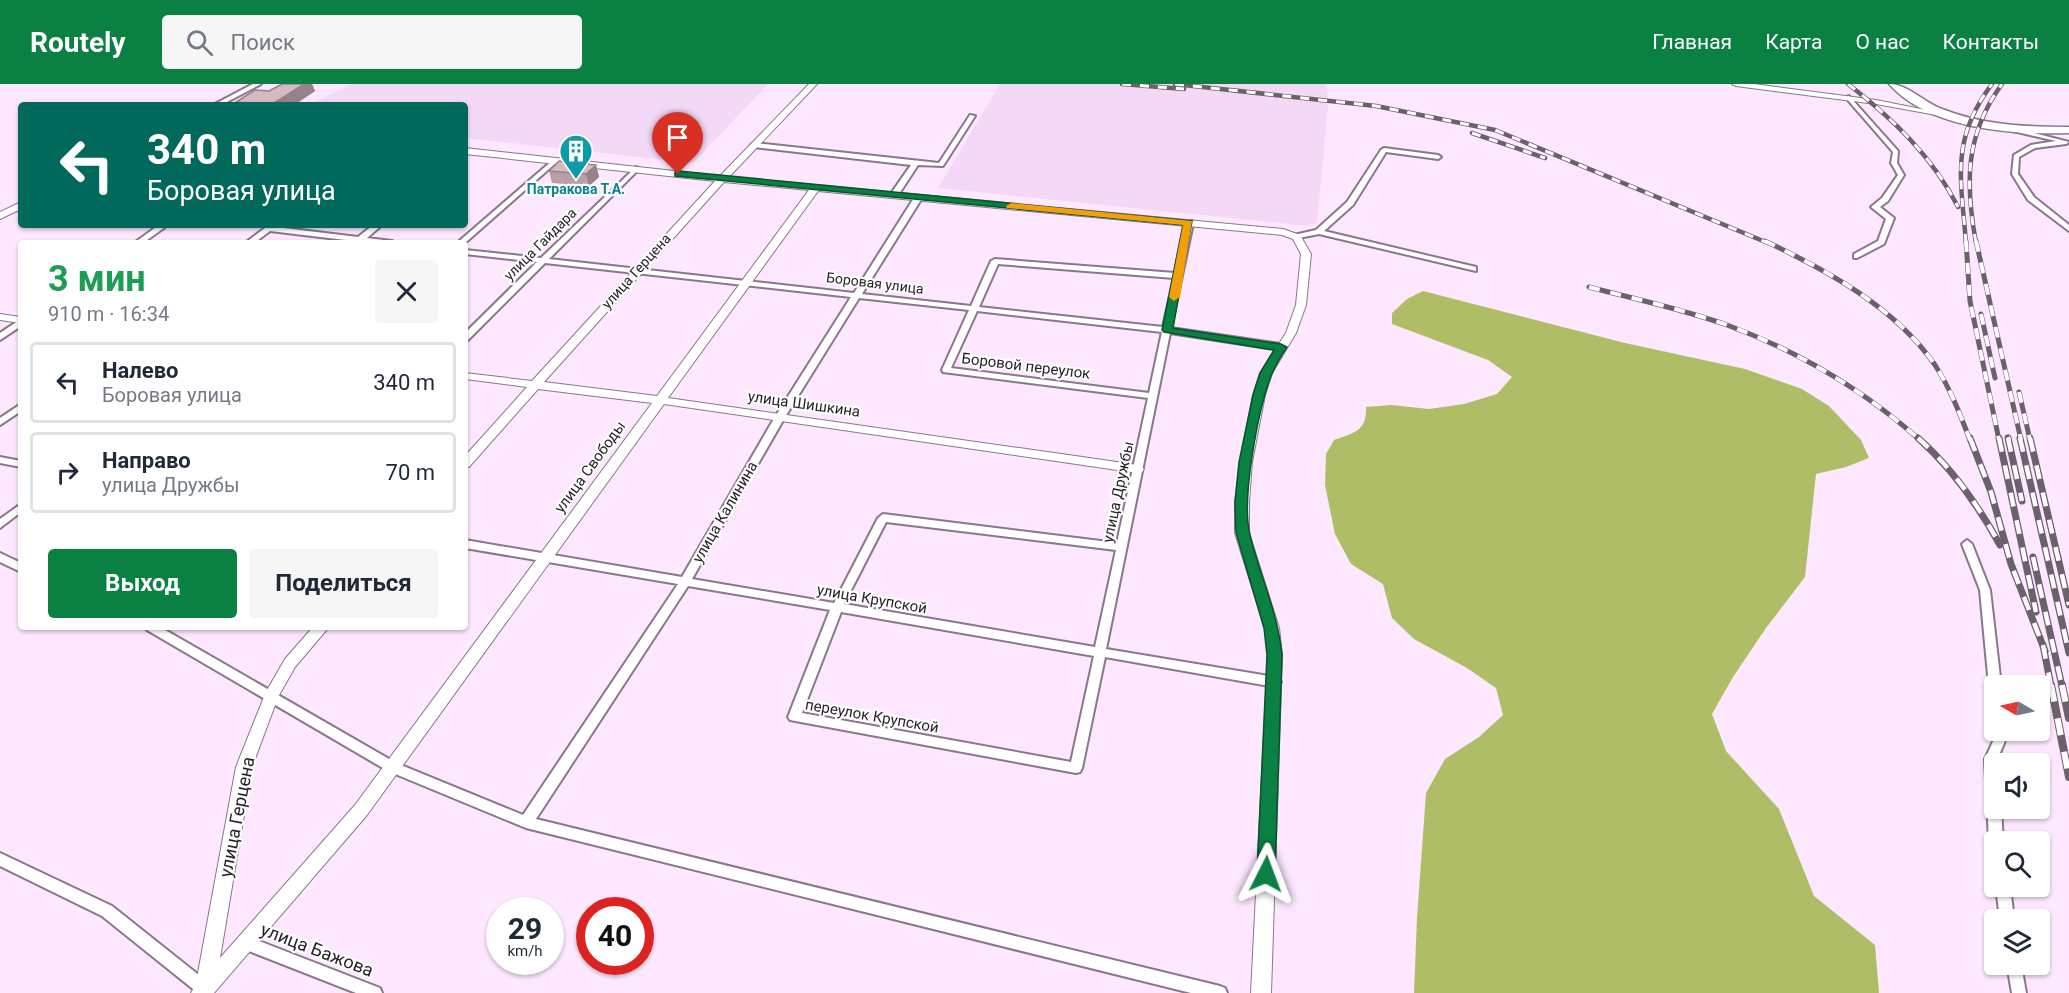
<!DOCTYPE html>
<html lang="ru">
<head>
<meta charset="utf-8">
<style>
	body { margin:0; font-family:Roboto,sans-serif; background:#f6f6f7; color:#1f2937; height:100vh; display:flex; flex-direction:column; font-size:22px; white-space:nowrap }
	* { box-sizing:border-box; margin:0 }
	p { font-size:20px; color:#747a83 }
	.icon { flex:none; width:33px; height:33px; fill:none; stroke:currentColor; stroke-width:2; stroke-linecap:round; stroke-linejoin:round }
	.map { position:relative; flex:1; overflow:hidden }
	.side { position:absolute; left:18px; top:156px; width:450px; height:390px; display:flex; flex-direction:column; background:#fff; border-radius:6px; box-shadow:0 2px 4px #0004 }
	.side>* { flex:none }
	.banner { position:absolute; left:18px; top:18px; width:450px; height:126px; border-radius:6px; box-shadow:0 2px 4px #0004; background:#00695c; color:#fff; overflow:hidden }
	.needle { width:39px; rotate:279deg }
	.fabs { position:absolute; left:1984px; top:591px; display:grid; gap:12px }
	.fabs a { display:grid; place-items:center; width:66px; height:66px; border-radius:6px; background:#fff; box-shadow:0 2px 4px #0004; font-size:30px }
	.speed { position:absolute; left:486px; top:813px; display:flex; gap:12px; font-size:30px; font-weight:700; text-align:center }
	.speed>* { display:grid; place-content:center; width:78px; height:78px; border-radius:50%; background:#fff; box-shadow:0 2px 4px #0004; line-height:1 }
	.speed small { font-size:15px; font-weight:400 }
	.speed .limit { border:9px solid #d22; background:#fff; color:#111 }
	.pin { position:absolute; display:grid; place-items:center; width:51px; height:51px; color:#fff; margin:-62px -26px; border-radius:50% 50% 50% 0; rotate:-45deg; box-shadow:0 0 6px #0007 }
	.pin .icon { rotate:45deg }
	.me { position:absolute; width:66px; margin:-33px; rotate:3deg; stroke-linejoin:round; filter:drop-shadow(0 0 4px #0008) }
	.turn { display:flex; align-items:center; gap:21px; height:126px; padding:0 30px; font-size:27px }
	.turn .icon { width:78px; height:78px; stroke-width:2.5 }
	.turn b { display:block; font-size:42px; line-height:51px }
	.round { display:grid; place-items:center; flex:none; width:63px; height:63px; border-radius:6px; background:#f6f6f7 }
	.overview { display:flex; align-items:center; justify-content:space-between; height:102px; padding:0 30px }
	h1 { font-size:36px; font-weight:700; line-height:45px; color:#1e9e55 }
	.cta { display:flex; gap:12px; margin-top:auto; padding:12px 30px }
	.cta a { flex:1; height:69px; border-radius:6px; background:#0b8043; color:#fff; font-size:24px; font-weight:700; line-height:69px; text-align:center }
	.cta a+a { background:#f6f6f7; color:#1f2937 }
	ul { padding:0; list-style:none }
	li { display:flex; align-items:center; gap:18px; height:81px; margin:0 12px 9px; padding:0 18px; border:3px solid #e0e1e3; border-radius:6px }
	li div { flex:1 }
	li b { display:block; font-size:22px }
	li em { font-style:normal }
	header { display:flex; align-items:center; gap:36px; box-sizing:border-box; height:84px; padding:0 30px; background:#0b8043; color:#fff }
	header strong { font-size:28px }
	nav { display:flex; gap:33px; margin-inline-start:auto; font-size:21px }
	.search { width:420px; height:54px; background:#f6f6f7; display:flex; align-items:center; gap:15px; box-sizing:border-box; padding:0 21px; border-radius:6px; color:#747a83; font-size:22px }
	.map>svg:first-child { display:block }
</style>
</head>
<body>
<header>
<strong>Routely</strong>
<div class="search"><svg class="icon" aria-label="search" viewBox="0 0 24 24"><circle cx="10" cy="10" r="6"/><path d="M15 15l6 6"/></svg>Поиск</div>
<nav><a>Главная</a><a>Карта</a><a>О нас</a><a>Контакты</a></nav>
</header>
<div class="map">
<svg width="2069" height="909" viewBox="0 0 2069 909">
	<rect width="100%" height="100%" fill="#fde8ff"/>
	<g fill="#f4d9f6">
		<path d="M352,0h416l-75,79 -228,-25v-33h-156z"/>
		<path d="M1000,0h327l1,22 -11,117 -9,3 -370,-38z"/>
	</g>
	<path fill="#b0bd67" d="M1423,207l202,52 120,26 57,20 27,17 32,34 8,18 -23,9 -30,7 -11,103 -39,51 -33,49 -21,37 14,37 53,58 35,87 61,49 4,48h-465l3,-75 9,-125 19,-34 34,-22 24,-22 -7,-27 -29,-20 -53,-29 -22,-21 -9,-34 -32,-20 -16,-30 -10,-49 1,-31 8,-14c20,-7 33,-9 32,-33l25,-2 38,4 35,-5 33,-10 15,-17 -24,-17 -96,-36v-11l15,-14z"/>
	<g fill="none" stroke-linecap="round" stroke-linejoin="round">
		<defs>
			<g id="minor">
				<path d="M253,0h8l-40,21h-8z"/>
				<path d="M1849,12l49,55 -1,12 7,12 -16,26 -8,6 14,11 -10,26 -27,14h-3v-4l24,-13 8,-22 -15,-12 11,-9 16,-23 -7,-12 2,-11 -46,-53v-2z"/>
				<path d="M970,31l5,1 -32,50 -25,-1 -21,32h-3l-4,-2 21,-30 -157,-18 -3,-2 3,-2 185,20z"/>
				<path d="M2015,44l54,14 -3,2 -31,4 -16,9 -1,17 16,23 35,28v6l-41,-31 -16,-26 2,-19 17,-10 25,-4 -43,-10v-2z"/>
				<path d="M1384,64l54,7 3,2 -3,2 -52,-7 -33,53 -29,26 152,36v4l-157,-37 -25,5v-4l22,-5 31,-28 34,-52z"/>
				<path d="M553,76l5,1 -93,82h-8z"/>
				<path d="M636,83l3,2 -90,90 305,34 60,-95 4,-2 4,2 -60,96 109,12 20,-45 4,-2 180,14 10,-50 7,-2 1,2 -22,105 110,16 4,3 -4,3 -111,-17 -64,316 169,28 4,2 2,3 -2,3 -4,2 -170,-30 -23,111 -2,4 -4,1 -286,-53 -2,-3 42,-107 -142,-24 -152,233 684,167 5,2 2,5h-36l-665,-165 -138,-57 -241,-141 -2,-3h15l236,136 127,52 155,-231 -213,-36v-8l217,37 93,-160 76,-120 -306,-34 -77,77 -3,1v-8l72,-71 -72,-8v-4l76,8zM998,180l176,14 -11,49 -184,-20zM859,214l110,12 -27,60 1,2 205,26 -31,145 -234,-29 -5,4 -44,85 -142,-24 93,-162zM977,227l185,21 -13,61 -198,-25zM886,438l230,28 -21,97 -251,-43zM841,528l253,44 -23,106 -269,-49z"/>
				<path d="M159,141h9l-25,18h-9z"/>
				<path d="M269,141h9l-3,2 83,10 15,-12h9l-15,13 25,3 4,2h-39l-3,-2 -84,-10 -16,12h-9z"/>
				<path d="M21,235v7l-21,14v-7z"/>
				<path d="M21,320v7l-21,14v-7z"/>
				<path d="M0,373l21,4v6l-21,-4z"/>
				<path d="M21,420v8l-21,16v-9z"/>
				<path d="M1967,456l5,4 18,46 11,96h-6v5l-4,-2 -2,-3 -9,-96 -18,-46z"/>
				<path d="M0,469l21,10v9l-21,-10z"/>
				<path d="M1995,644v2h11c2,13 -9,22 -8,34h-3v44h6l2,34h-8v6l-4,-2 -2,-4 -4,-83 10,-22z"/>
				<path d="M0,769l112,53 98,78 2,5 -1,4h-13l-96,-77 -102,-50z"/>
				<path d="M1996,802h14l4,34h-14z"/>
				<path d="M246,852l134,52 2,5h-26l-115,-45 -2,-5 2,-5z"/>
				<path d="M2007,880h14l5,29h-14z"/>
			</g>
			<g id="tertiary">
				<path d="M809,0h8l-88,93 554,52 17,6 11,19 -5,51 -10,28 -24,40 -7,22 -13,67 -3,40v31l30,95 3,27 -11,338h-20l17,-338 -3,-27 -30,-95v-31l5,-40 13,-67 7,-22 26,-40 10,-28 5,-51 -8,-15 -11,-4 -464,-44 -150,207 470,67 6,4 -2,3 -4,1 -474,-69 -297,411 -153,178h-23l5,-9 40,-217 30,-75 19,-33 28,-32h16l-34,40 -17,30 -26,70 -32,191 135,-153 297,-402 -114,-14 -69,78 -4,1v-12l62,-69 -62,-8v-6l67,8 183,-200 -250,-27v-6l255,28zM724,98l85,8 -152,206 -113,-14z"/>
				<path d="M1732,0h22l122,16 70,14 -4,2 -66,-12 -140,-18z"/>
				<path d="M21,118v7l-21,10v-7z"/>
				<path d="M0,230l21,3v6l-21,-3z"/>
			</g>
			<path id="primary" d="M1889,0c19,0 34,18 53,25 40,16 84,18 127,18v6c-57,2 -140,-4 -180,-49z"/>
		</defs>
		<use href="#minor" stroke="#8a778b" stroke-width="4"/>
		<use href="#tertiary" stroke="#8a778b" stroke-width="2"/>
		<use href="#primary" stroke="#8a778b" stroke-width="3"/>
		<use href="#minor" fill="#fff" fill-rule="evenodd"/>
		<use href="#tertiary" fill="#fff" fill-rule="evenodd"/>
		<use href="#primary" fill="#fff" fill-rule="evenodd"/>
		<defs>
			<g id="rail-far3">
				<path d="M1122,0l62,5"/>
				<path d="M1175,0l201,22 119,24 273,113"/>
				<path d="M1848,0c44,34 85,73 110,123"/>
				<path d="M1472,49l73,25"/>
				<path d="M1966,159c-5,-65 -16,-103 26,-159"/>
				<path d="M1976,159c-11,-60 -11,-108 26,-159"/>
			</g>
			<g id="rail-far2">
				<path d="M1765,157c61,29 130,66 170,124 15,23 25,49 35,75"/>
				<path d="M1966,157l4,60 29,139"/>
				<path d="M1976,157l45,199"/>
				<path d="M1589,203c46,12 93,22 138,38 71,26 136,65 193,115"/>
				<path d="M1981,230l14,64"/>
				<path d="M2019,308l11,48"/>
				<path d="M2008,353l1,3"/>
			</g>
			<g id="rail-far1">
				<path d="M1918,354c35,31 60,67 82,107"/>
				<path d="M1970,354l21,54 20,72 34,87"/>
				<path d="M1999,354l37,174"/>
				<path d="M2008,354l14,63"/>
				<path d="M2020,354l49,215"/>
				<path d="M2030,354l39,167"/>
				<path d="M2033,473l29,129"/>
				<path d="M2043,561l8,41"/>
			</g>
			<g id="rail">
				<path d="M2051,601l18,92"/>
				<path d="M2062,601l7,33"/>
			</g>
		</defs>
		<use href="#rail-far3" stroke="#6c606d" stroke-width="4.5"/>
		<use href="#rail-far2" stroke="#6c606d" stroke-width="5"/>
		<use href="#rail-far1" stroke="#6c606d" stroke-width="7"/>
		<use href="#rail" stroke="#6c606d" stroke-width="8"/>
		<use href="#rail-far3" stroke="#fdfdfd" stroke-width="3" stroke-dasharray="9" stroke-linecap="butt"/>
		<use href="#rail-far2" stroke="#fdfdfd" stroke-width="4" stroke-dasharray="11" stroke-linecap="butt"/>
		<use href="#rail-far1" stroke="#fdfdfd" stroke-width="4.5" stroke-dasharray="14" stroke-linecap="butt"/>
		<use href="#rail" stroke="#fdfdfd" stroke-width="6" stroke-dasharray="17" stroke-linecap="butt"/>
	</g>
	<g fill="#b99fa8">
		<path d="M282,0h30l3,7 -21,14h-56l-2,-3 33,-11z"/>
		<path d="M596,81l3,12 -10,9 -37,-3 -3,-12z"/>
	</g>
	<g fill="#968288">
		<path d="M304,0h8l3,7 -21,14h-23z"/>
		<path d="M596,81l3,12 -10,9 -3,-12z"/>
	</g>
	<g fill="#d7b9c3" stroke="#968288" stroke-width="1.5">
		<path d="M282,0h22l-33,21 -35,-3 19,-12 14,1z"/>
		<path d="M559,77l37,4 -10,9 -37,-3z"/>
	</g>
	<path fill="#0b8043" stroke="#07532c" stroke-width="1.5" d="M678,87l514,50 -19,107 108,16 6,3c-6,9 -12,19 -16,29 -13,35 -30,123 -21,159 10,41 28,78 32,120l-7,219 -3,5 -6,3 -6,-3 -3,-5 10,-219 -3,-27 -28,-95 -1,-31 4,-40 14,-67 7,-22 14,-23 -110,-18 -2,-2 21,-105 -508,-49v-4z"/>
	<path fill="#f59e0b" d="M1011,119l181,18 -12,76 -6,4 -5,-4 14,-72 -176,-17 -1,-2z"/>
	<defs>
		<symbol id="building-pin" viewBox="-11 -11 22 30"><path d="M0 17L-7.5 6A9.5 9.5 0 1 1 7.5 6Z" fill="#0f9aa8" stroke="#fdfdfd"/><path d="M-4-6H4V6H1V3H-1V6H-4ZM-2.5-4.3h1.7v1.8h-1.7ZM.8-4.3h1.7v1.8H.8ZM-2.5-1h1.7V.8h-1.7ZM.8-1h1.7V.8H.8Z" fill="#fff"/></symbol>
	</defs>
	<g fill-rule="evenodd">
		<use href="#building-pin" x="557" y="48" width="38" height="52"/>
	</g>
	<g text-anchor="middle" stroke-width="4.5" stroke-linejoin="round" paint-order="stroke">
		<g font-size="14" font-weight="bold" fill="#0d838f" stroke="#fdfdfd">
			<text x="576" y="110">Патракова Т.А.</text>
		</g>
		<g font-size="14" fill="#251e26" stroke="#fdfdfd">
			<text transform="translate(540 160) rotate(-45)" y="5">улица Гайдара</text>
			<text transform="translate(636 187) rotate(-48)" y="5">улица Герцена</text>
			<text transform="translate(875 199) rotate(7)" y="5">Боровая улица</text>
		</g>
		<g font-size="15" fill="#251e26" stroke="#fdfdfd">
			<text transform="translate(1026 282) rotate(7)" y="5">Боровой переулок</text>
			<text transform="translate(804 320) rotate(8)" y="5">улица Шишкина</text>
			<text transform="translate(590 383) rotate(-54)" y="5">улица Свободы</text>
			<text transform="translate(1118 408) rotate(-78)" y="5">улица Дружбы</text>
			<text transform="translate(725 428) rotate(-60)" y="5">улица Калинина</text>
			<text transform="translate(872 515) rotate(10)" y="5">улица Крупской</text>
			<text transform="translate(872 632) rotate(10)" y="5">переулок Крупской</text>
		</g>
		<g font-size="18" fill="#251e26" stroke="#fdfdfd">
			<text transform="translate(237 733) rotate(-79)" y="6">улица Герцена</text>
			<text transform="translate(317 866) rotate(21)" y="6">улица Бажова</text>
		</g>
	</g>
</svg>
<div class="fabs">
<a><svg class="needle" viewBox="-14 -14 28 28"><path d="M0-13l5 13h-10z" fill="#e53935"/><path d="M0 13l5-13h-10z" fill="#747a83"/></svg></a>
<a><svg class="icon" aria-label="sound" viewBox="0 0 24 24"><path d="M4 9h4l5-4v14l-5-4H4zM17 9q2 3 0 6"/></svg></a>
<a><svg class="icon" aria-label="search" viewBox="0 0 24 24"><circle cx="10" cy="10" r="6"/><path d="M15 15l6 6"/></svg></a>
<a><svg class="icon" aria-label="layers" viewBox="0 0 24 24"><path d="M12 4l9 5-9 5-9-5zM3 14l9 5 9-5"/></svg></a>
</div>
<div class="speed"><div>29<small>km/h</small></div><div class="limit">40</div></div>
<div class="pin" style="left:678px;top:90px;background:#d93025"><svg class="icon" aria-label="arrive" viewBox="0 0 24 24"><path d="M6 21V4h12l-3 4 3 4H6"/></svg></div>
<svg class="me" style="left:1266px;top:790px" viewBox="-20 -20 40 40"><path d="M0-17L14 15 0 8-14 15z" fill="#0b8043" stroke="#fff" stroke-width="4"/></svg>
<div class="banner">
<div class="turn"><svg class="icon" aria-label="left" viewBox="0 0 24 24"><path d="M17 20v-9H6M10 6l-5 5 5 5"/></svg><div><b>340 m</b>Боровая улица</div></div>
</div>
<section class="side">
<div class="overview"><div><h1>3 мин</h1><p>910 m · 16:34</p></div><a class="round"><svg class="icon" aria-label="close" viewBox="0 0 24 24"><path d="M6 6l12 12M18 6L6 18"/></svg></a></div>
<ul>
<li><svg class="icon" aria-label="left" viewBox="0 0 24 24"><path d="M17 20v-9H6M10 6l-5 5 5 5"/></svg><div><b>Налево</b><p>Боровая улица</p></div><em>340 m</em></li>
<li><svg class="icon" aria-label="right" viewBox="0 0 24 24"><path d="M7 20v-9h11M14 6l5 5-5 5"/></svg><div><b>Направо</b><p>улица Дружбы</p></div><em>70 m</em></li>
</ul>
<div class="cta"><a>Выход</a><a>Поделиться</a></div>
</section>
</div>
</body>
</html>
